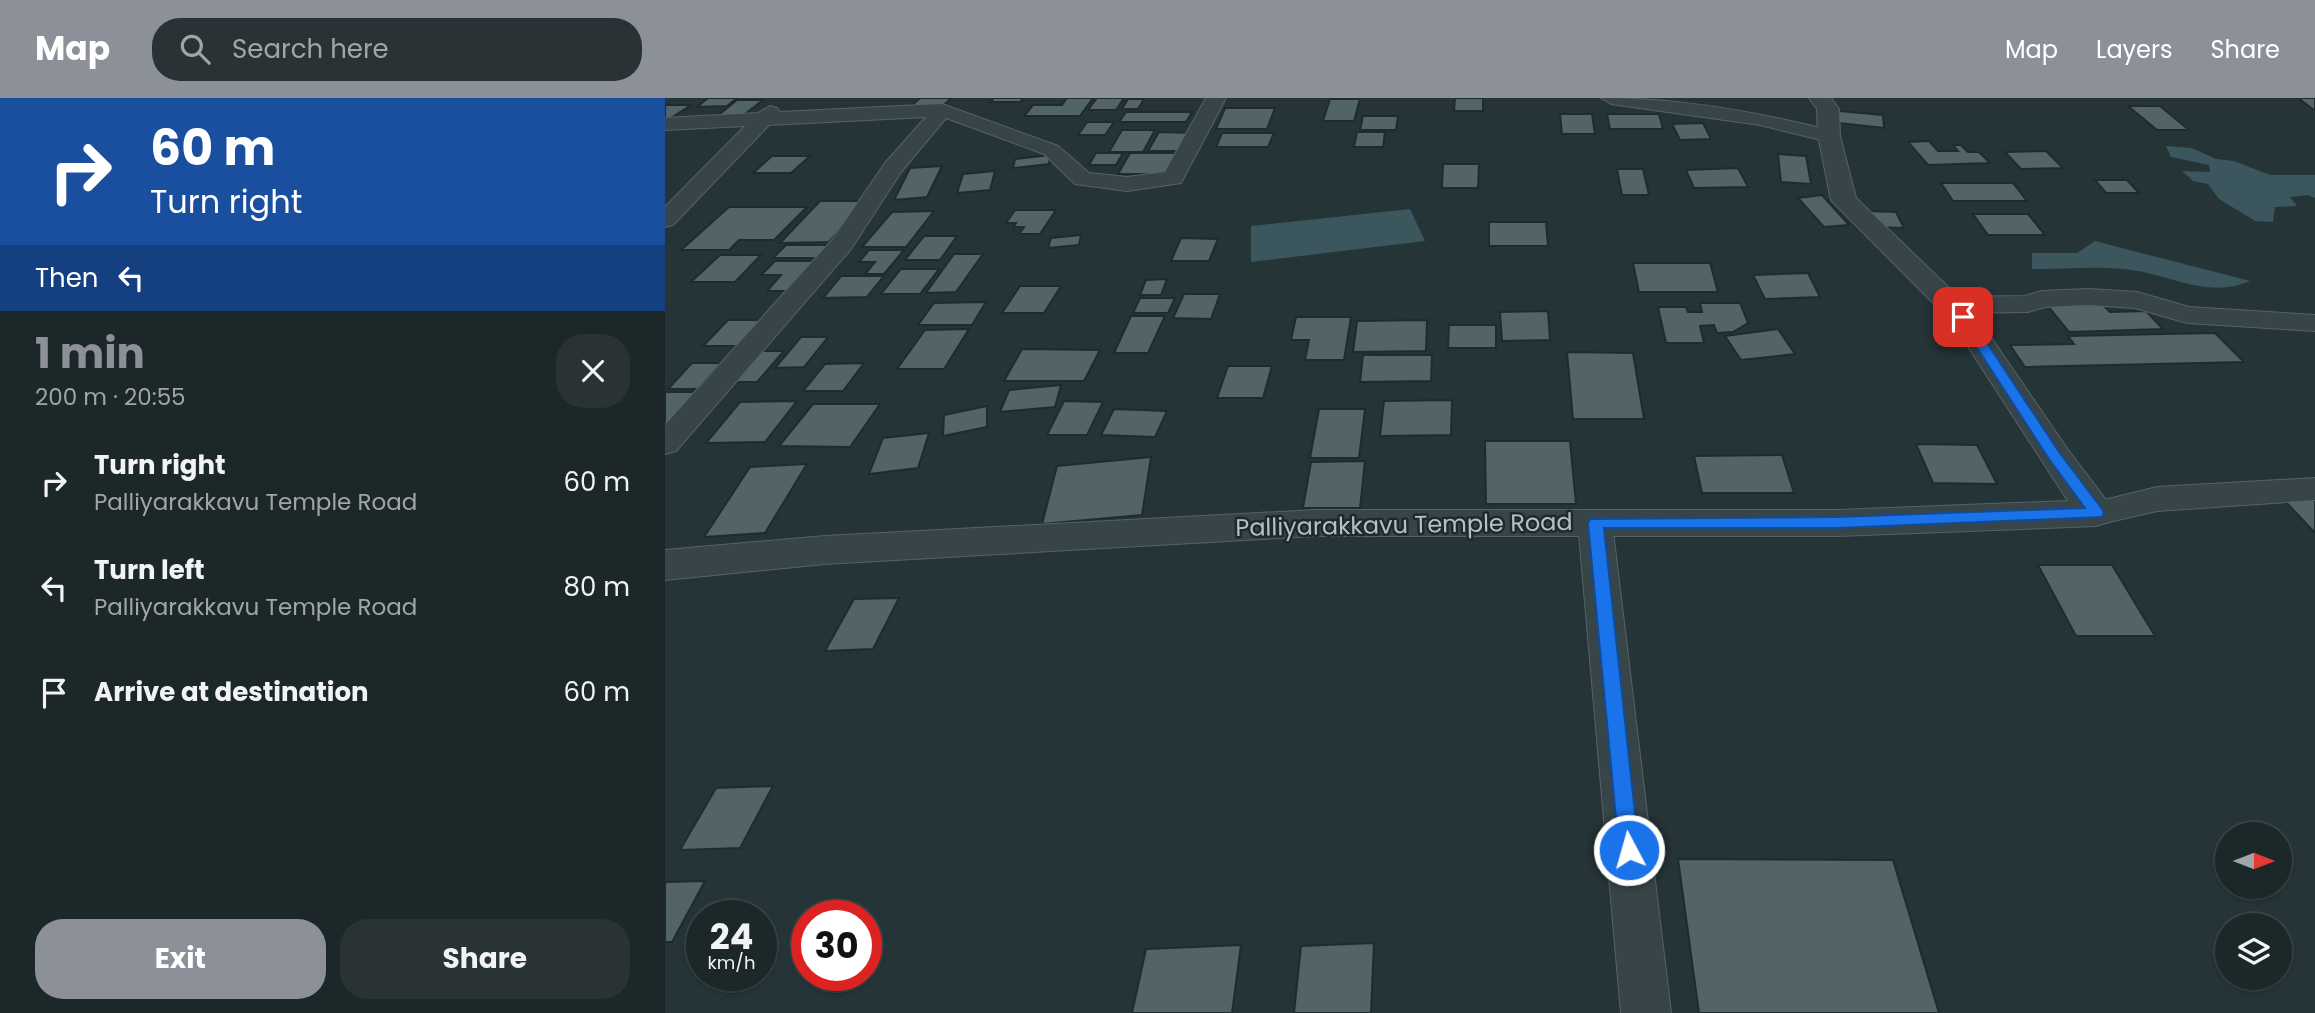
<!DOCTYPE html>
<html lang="en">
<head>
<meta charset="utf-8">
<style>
	body { margin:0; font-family:Poppins,sans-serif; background:#293335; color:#f1f3f6; height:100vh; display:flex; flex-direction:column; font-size:26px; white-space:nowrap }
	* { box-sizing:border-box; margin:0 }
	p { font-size:23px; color:#a0a5a8 }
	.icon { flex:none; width:38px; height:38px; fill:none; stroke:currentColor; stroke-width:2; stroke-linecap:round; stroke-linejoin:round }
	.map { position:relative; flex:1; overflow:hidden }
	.drawer { display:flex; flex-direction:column; background:#1c2729; width:665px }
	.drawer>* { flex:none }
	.banner { background:#1a4fa0; color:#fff; overflow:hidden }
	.needle { width:46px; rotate:90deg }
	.buttons { position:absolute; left:1550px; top:724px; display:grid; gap:14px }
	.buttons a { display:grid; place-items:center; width:77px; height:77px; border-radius:50%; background:#1c2729; box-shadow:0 2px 5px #0004,0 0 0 2px #3a4446; font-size:35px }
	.speed { position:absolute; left:21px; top:802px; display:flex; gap:14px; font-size:35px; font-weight:700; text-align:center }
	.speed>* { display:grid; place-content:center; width:91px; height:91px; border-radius:50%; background:#1c2729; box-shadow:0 2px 5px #0004,0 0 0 2px #3a4446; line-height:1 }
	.speed small { font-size:18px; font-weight:400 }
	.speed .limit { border:10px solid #d22; background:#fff; color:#111 }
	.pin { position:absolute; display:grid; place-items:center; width:60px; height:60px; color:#fff; margin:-30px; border-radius:14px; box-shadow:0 4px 10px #0006 }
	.me { position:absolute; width:77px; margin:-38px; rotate:354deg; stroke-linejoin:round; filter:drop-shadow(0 0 5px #0008) }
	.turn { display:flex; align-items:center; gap:24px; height:147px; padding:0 35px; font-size:32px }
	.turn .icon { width:91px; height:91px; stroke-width:2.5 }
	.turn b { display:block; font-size:49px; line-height:60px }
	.then { display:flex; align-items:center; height:66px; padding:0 35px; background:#0003; gap:14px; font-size:26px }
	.round { display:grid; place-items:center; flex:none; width:74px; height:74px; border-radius:28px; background:#293335 }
	.summary { display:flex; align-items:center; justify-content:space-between; height:119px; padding:0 35px }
	h1 { font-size:42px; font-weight:700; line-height:52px; color:#8c9099 }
	.primary-button { display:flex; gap:14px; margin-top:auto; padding:14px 35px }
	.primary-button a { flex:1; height:80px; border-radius:28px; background:#8c9099; color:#fff; font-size:28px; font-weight:700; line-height:80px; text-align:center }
	.primary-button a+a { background:#293335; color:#f1f3f6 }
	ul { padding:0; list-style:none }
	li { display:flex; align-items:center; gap:21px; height:105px; padding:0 35px }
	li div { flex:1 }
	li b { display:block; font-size:26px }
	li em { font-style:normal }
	header { display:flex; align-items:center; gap:42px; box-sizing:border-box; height:98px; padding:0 35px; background:#8c9099; color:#fff }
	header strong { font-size:33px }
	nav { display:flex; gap:38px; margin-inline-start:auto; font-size:24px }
	.search { width:490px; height:63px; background:#293335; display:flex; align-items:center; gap:18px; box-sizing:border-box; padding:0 24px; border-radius:28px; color:#a0a5a8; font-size:26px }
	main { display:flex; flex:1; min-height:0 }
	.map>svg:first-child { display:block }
</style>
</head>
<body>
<header>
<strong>Map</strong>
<div class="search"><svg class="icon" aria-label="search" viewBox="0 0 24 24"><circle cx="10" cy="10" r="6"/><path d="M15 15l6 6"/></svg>Search here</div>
<nav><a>Map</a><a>Layers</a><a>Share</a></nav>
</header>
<main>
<section class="drawer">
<div class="banner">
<div class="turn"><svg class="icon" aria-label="right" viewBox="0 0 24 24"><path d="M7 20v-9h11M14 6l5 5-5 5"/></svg><div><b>60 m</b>Turn right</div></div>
<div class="then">Then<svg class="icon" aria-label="left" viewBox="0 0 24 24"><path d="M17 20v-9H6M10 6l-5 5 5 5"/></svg></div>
</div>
<div class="summary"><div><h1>1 min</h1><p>200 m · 20:55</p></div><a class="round"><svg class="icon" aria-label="close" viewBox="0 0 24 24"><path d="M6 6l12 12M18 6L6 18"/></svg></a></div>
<ul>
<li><svg class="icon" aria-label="right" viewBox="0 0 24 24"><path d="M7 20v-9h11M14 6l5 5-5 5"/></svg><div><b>Turn right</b><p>Palliyarakkavu Temple Road</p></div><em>60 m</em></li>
<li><svg class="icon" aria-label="left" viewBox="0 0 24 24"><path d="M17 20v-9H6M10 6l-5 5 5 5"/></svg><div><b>Turn left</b><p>Palliyarakkavu Temple Road</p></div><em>80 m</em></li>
<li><svg class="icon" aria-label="arrive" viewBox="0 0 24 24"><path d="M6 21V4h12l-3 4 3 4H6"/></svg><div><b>Arrive at destination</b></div><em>60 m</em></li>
</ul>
<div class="primary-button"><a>Exit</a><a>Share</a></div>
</section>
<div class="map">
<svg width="1650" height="915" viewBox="0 0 1650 915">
	<rect width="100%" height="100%" fill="#253437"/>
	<g fill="#3b565d">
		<path d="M1501,48l26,2 24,11 18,2 36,14h45v23l-7,-3 -18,2 7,9 -22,1 -2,15 -18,-1 -36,-22 -11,-15 -15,-3 -11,-10 28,1 -1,-7 -38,-8z"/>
		<path d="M745,111l15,32 -174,21v-36z"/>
		<path d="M1430,143l155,40c-43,19 -82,-8 -126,-12 -30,-3 -62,0 -92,0v-16h45z"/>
	</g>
	<g fill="#526468" stroke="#1f2c2f" stroke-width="2">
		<path d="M43,0h29l-10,8 -30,1z"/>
		<path d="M255,0h31l-10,10h-32z"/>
		<path d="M329,0h30l-4,4h-30z"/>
		<path d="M402,0h26l-13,18h-56l9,-11h29z"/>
		<path d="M432,0h27l-8,12h-28z"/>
		<path d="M790,0h28v13h-29z"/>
		<path d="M1633,0h17v12h-1z"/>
		<path d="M463,1h16l-6,10h-16z"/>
		<path d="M665,1h30l-6,22h-31z"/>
		<path d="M72,2h26l-22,17 -26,1z"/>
		<path d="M0,7h26l-26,17z"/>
		<path d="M1463,8h32l29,24h-32z"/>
		<path d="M560,10h50l-8,21h-51z"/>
		<path d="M1174,13l44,4 1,13 -45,-5z"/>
		<path d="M461,14h66l-6,10h-67z"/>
		<path d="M895,16h32l3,20h-33z"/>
		<path d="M942,16h52l4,15h-53z"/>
		<path d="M698,18h35l-2,14h-36z"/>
		<path d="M422,24h27l-9,13h-27z"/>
		<path d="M1038,25l8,16 -31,1 -8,-16z"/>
		<path d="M457,32h33l-12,22h-34z"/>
		<path d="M494,34l36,1 -10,18h-37z"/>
		<path d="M692,34h28l-2,15h-29z"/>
		<path d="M557,35h52l-6,14h-52z"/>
		<path d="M1264,43l9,10h20l-5,-6h8l7,7h11l11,11 -62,2 -20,-23z"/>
		<path d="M1381,53l17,17 -42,1 -16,-17z"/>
		<path d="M431,55h27l-7,12h-27z"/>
		<path d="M465,55h48l-10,21h-50z"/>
		<path d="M1113,56l28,2 5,28 -30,-2z"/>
		<path d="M385,57l-1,9 -36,4 2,-9z"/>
		<path d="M107,58h38l-19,17h-38z"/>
		<path d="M778,66h36l-1,24h-36z"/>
		<path d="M277,68l-15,31 -33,3 16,-32z"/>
		<path d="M1073,70l10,19 -54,1 -8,-18z"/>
		<path d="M952,71h26l6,26h-27z"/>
		<path d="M330,73l-5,19 -33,3 6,-19z"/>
		<path d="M1430,82h32l12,13h-33z"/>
		<path d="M1276,85h72l14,18h-74z"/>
		<path d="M1157,97l27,30 -25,2 -26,-29z"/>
		<path d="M155,103h46l-37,41 -49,1z"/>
		<path d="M64,109h78l-33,33h-35l-10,10h-48z"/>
		<path d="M350,112h41l-16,24h-21l5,-7h-11l3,-4h-10z"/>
		<path d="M269,113l-28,36h-44l30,-35z"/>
		<path d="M1201,113l30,1 8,16 -30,-1z"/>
		<path d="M1308,116h55l17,21h-57z"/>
		<path d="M824,124h57l2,24h-59z"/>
		<path d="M416,137l-2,10 -31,3 3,-10z"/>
		<path d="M259,138h33l-17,24h-35z"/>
		<path d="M516,140l37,1 -9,22h-38z"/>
		<path d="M121,147h43l-12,13h-44z"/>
		<path d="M204,152h35l-20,24h-19l10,-12h-16z"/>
		<path d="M289,156h29l-27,38 -30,1z"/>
		<path d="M55,157h41l-26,27h-44z"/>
		<path d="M110,163h50l-27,30h-31l14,-16h-20z"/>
		<path d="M968,165h77l8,29h-79z"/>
		<path d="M236,171h38l-19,25h-39z"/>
		<path d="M1143,175l12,24 -55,2 -12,-24z"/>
		<path d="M176,178h43l-17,21 -44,1z"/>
		<path d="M502,181l-6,16h-21l6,-15z"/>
		<path d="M355,188h41l-17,27h-42z"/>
		<path d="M519,196h36l-9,25 -38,-1z"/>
		<path d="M475,200h35l-7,15h-35z"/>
		<path d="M321,204l-14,23h-54l16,-22z"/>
		<path d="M1035,205h40l8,20 -15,9 -16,1 -3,-8 -14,1 4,17h-38l-8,-36h28l2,5h14z"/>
		<path d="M1437,206l8,8 36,-1 17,18 -94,3 -22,-27z"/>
		<path d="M883,213l2,29 -48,1 -2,-29z"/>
		<path d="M466,218h34l-17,37h-34z"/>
		<path d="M631,219h55l-7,43h-39l4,-20h-18z"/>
		<path d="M63,222h33l-24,26h-34z"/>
		<path d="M762,222l-1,31 -73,1 4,-31z"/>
		<path d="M784,227h47v23h-48z"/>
		<path d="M304,231l-25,40h-47l28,-39z"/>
		<path d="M1113,231l17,25 -54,6 -16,-24z"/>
		<path d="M1550,235l29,29 -219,5 -15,-22 64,-1 -6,-8z"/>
		<path d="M136,239h27l-24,30 -29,1z"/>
		<path d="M357,251l78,1 -16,31h-80z"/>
		<path d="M91,253h28l-27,31h-29z"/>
		<path d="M902,254l66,1 11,66h-71z"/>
		<path d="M698,257h69l-1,26 -71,1z"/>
		<path d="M27,265h29l-23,26h-30z"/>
		<path d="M199,265l-21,28h-40l22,-27z"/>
		<path d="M563,268h44l-9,32h-46z"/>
		<path d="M396,287l-6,22 -55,5 9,-22z"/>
		<path d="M0,294h39l-28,31h-11z"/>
		<path d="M787,302l-1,35 -71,1 4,-35z"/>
		<path d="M132,303l-32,41 -59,1 34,-41z"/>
		<path d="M399,303l39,1 -16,33h-40z"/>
		<path d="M148,306h67l-30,43 -71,-1z"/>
		<path d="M322,308v21l-44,9 1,-21z"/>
		<path d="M449,311l53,2 -12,26 -54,-2z"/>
		<path d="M654,311h46l-6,49h-49z"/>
		<path d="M264,335l-11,35 -49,6 14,-36z"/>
		<path d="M820,343h85l6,63h-90z"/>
		<path d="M1251,346l61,1 20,39 -64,-1z"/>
		<path d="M1117,357l12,38h-92l-8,-37z"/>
		<path d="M486,359l-9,58 -100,9 15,-58z"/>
		<path d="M700,363l-5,47h-57l8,-46z"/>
		<path d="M142,366l-42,69 -61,4 46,-70z"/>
		<path d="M1650,401v34l-31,-33z"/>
		<path d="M1373,467h74l43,71h-79z"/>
		<path d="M234,500l-26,51 -48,2 29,-52z"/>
		<path d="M108,688l-33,62 -60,2 36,-62z"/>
		<path d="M1013,761l215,1 46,153h-240z"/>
		<path d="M40,783l-33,61h-7v-60z"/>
		<path d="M709,845l-3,70h-77l7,-67z"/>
		<path d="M576,847l-9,68h-100l14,-64z"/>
	</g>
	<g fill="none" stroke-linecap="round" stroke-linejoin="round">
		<defs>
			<g id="minor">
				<path d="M541,0h20l-45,85 -54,8 -52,-7 -31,-30 -98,-36 -45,54 -50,77 -175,202 -11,3v-29l168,-186 52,-76 41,-46 -157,8 -96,100 -8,2v-20l80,-81 -80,4v-12l93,-5 12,-7 7,2 3,4 162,-8 116,42 31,27 38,4 38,-5z"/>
				<path d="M936,0c81,0 158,14 235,34l3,4 -3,4 -7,2 -69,-17 -149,-21z"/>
				<path d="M1423,191l49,3 52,15 126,8v16l-128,-8 -52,-15 -47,-3 -43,2 -17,5 -77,1 -9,-2 -4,-6 4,-6 9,-2 74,-1 17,-5z"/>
				<path d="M1650,380v22l-158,11 -61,14 -12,-4 -5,-8 5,-8 73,-18z"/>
				<path d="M930,413l12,3 5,9 59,490h-50l-43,-490 5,-9z"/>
			</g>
			<path id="tertiary" d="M1144,0h22l8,11 1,27 16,62 117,113 93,136 43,57 5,9 -5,9 -13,4 -258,10h-522l-491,28 -160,16v-30l160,-14 491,-26h522l230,-9 -116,-179 -121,-122 -13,-64 -1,-27z"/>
		</defs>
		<use href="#minor" stroke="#566366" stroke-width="2"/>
		<use href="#tertiary" stroke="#566366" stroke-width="2"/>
		<use href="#minor" fill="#384548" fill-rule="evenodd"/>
		<use href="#tertiary" fill="#384548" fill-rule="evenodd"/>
	</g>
	<path fill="#1a73e8" stroke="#114b97" stroke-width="2" d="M1298,215l5,1 91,138 43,57 2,4 -2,4 -264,11h-234l35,322 -3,7 -7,2 -7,-2 -3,-7 -31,-327 2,-4 248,-2 247,-9 -36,-49 -92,-142z"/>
	<g text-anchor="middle" stroke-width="5" stroke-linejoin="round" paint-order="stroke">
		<g font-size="24" fill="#b3c0c4" stroke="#1d2a2d">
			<text transform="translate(739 427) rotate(-1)" y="8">Palliyarakkavu Temple Road</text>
		</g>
	</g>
</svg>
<div class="buttons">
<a><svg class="needle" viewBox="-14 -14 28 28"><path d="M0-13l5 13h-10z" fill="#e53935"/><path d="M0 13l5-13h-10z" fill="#a0a5a8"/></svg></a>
<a><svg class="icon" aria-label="layers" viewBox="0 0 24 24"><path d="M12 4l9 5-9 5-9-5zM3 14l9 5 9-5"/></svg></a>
</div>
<div class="speed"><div>24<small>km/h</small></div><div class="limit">30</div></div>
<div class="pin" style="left:1298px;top:219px;background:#d93025"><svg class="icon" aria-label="arrive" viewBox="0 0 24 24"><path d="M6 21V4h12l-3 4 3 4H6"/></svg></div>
<svg class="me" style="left:964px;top:752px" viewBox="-20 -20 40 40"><circle r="17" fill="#1a73e8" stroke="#fff" stroke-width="3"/><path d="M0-11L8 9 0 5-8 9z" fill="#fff"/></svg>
</div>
</main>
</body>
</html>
